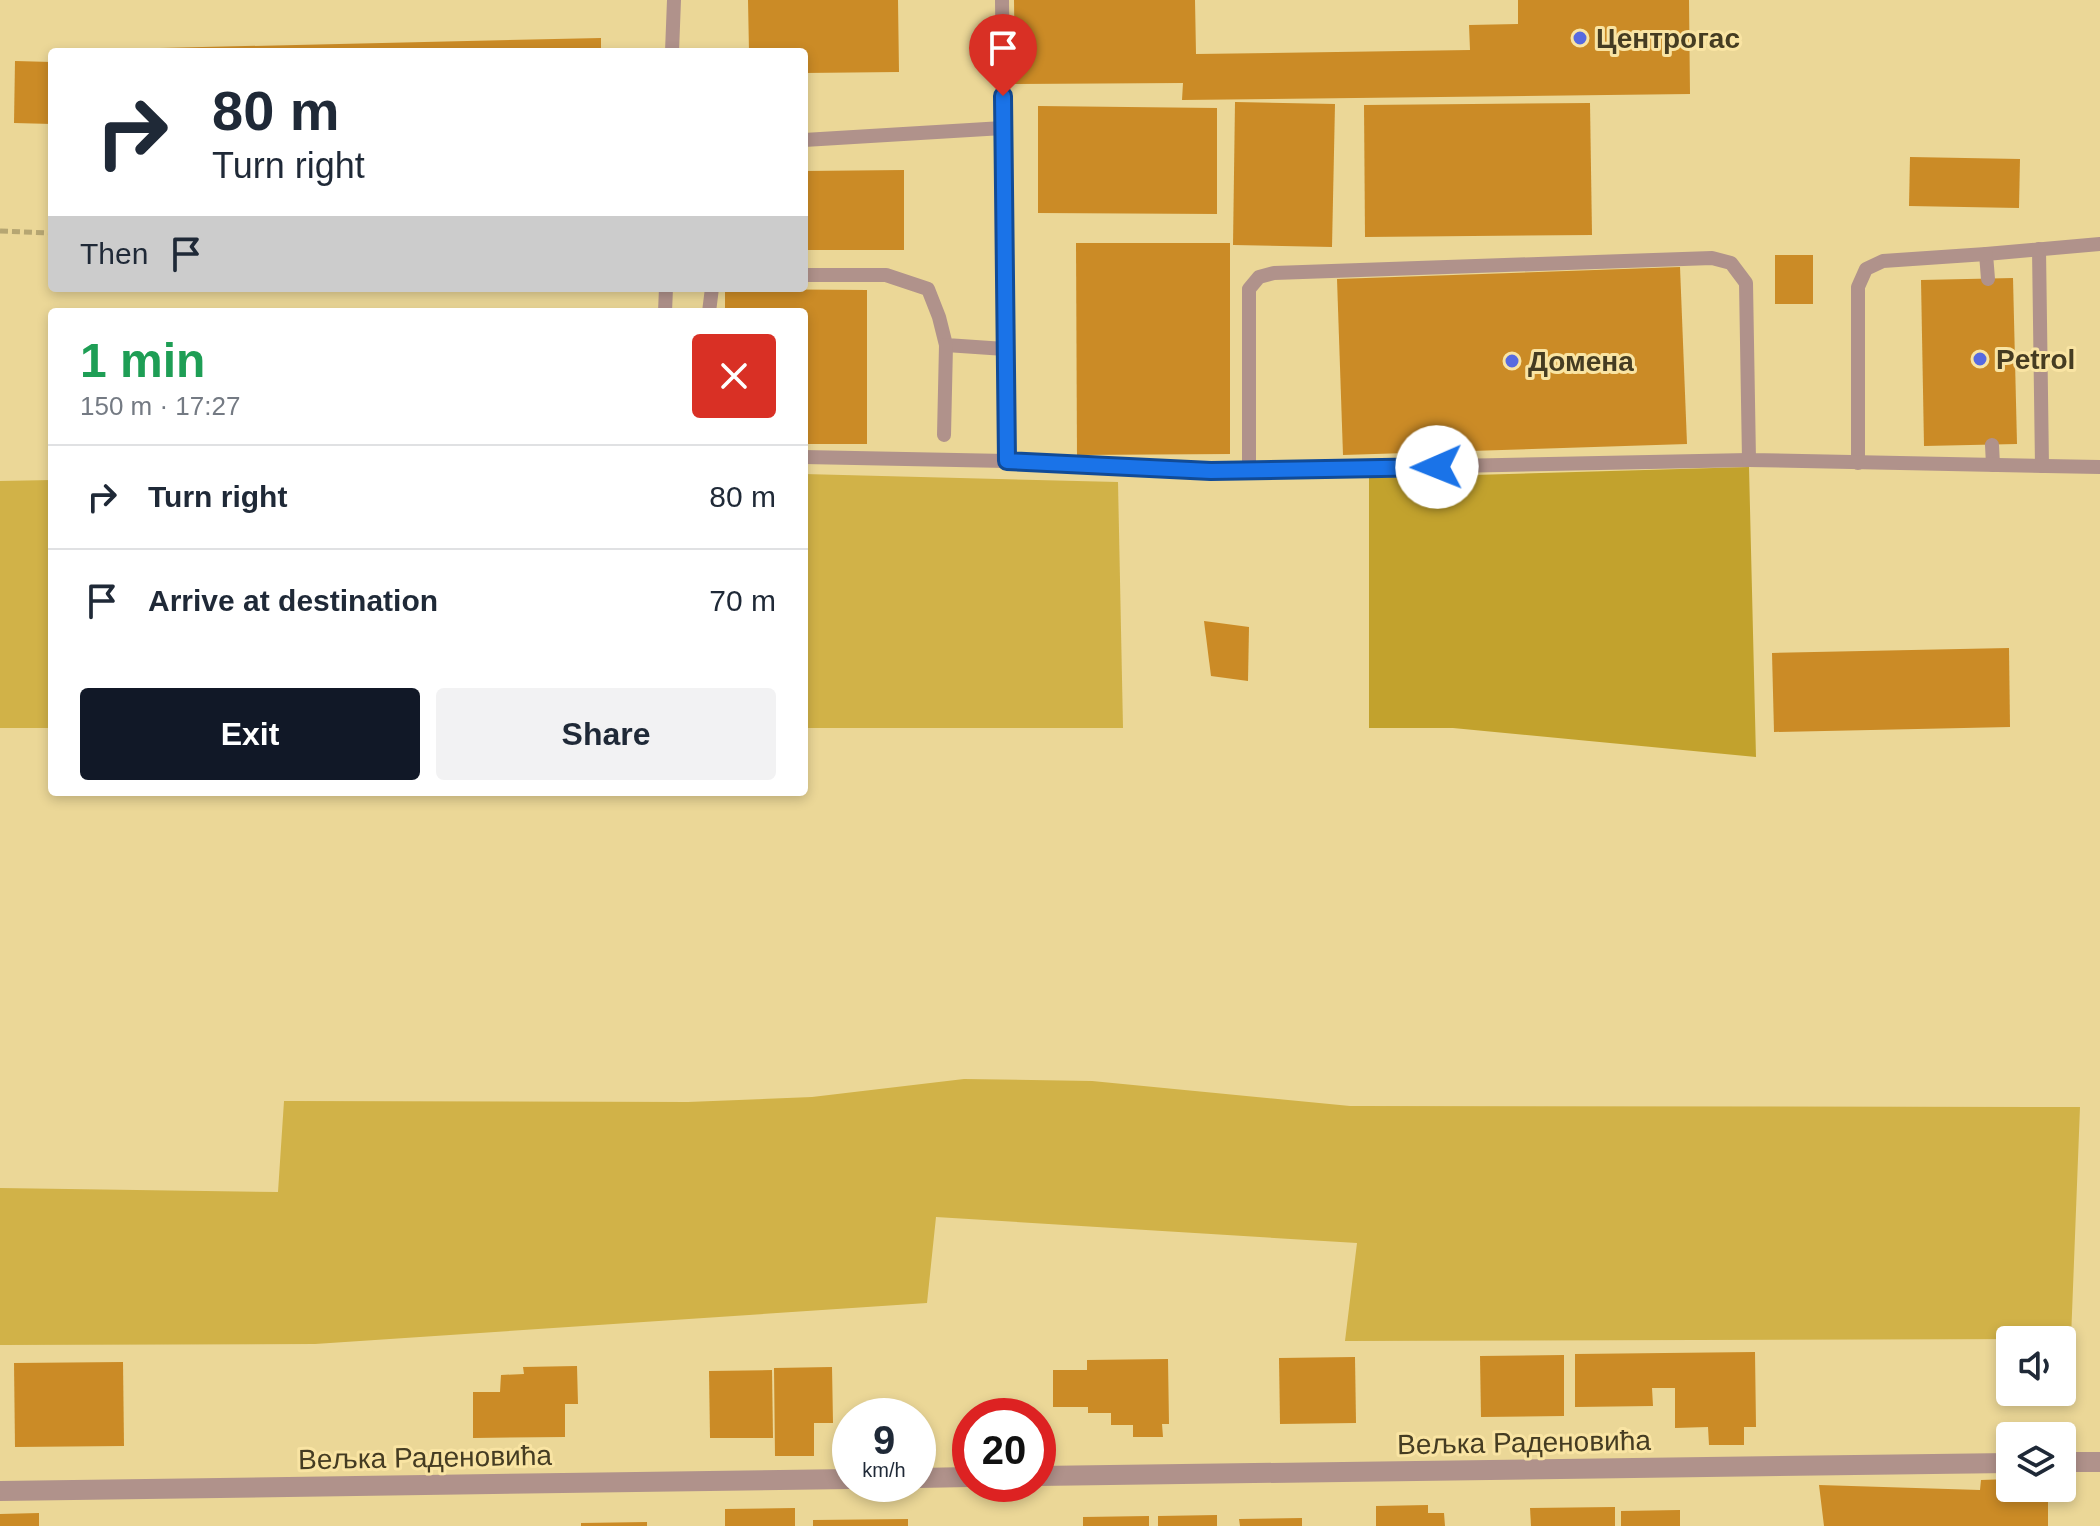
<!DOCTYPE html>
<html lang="en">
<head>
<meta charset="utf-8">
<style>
	body { margin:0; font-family:Arial,sans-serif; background:#f2f2f3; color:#1f2937; height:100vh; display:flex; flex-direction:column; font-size:30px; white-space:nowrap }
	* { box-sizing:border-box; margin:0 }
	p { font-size:26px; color:#747a83 }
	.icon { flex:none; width:44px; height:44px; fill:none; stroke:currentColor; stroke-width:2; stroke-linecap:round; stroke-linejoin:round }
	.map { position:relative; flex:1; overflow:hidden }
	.side { position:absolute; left:48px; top:308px; width:760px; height:488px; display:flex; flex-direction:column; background:#fff; border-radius:8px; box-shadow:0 4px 12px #0003 }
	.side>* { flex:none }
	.hud { position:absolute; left:48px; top:48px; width:760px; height:244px; border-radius:8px; box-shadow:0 4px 12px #0003; background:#fff; color:#1f2937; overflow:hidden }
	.controls { position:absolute; left:1996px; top:1326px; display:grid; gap:16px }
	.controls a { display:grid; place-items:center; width:80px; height:80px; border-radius:8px; background:#fff; box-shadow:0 4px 12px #0003; font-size:40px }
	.speed { position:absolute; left:832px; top:1398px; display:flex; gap:16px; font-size:40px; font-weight:700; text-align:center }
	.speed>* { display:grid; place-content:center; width:104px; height:104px; border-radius:50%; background:#fff; box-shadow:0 4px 12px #0003; line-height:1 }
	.speed small { font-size:20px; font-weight:400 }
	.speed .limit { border:12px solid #d22; background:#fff; color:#111 }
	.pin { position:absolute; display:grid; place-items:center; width:68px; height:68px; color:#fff; margin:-82px -34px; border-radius:50% 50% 50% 0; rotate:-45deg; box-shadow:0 0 8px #0007 }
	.pin .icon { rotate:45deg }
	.me { position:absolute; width:88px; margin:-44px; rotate:269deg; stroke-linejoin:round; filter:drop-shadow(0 0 6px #0008) }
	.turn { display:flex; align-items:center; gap:28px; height:168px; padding:0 32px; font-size:36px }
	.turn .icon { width:104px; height:104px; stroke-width:2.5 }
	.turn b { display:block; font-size:56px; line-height:68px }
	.then { display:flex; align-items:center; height:76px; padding:0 32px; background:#0003; gap:16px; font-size:30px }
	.round { display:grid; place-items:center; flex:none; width:84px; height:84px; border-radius:8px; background:#f2f2f3 }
	.headline { display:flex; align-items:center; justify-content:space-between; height:136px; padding:0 32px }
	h1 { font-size:48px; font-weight:800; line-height:60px; color:#1e9e55 }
	.cta { display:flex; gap:16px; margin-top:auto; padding:16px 32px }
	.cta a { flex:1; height:92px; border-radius:8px; background:#111827; color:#fff; font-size:32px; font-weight:800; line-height:92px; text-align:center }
	.cta a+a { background:#f2f2f3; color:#1f2937 }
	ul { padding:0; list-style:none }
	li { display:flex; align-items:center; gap:24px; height:104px; padding:0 32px; border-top:2px solid #e0e1e3 }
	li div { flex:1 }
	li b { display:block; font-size:30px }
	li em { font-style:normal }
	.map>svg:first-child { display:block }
</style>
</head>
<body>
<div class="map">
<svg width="2100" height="1526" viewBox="0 0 2100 1526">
	<rect width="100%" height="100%" fill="#ebd797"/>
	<g fill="#d1b248">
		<path d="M804,474l314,8 5,246h-319z"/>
		<path d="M52,480v248h-52v-247z"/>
		<path d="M964,1079l128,2 258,25 730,1 -9,232 -726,2 12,-98 -421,-26 -9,86 -612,41 -315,1v-157l278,4 6,-91 404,1 124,-5z"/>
	</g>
	<path fill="#c2a22d" d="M1749,467l7,290 -303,-29h-84v-250z"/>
	<g fill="#cb8b26">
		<path d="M748,0h150l1,72 -95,1v-21h-55z"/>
		<path d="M1014,0h181l1,54 274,-4 -1,-25 49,-1v-24h171l1,94 -508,6 1,-17 -168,1z"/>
		<path d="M601,38v14h-484v-3z"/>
		<path d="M15,61l37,1v62l-38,-1z"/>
		<path d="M1235,102l100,2 -3,143 -99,-2z"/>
		<path d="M1590,103l2,132 -227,2 -1,-132z"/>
		<path d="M1038,106l179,2v106l-179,-1z"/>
		<path d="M1910,157l110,2 -1,49 -110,-2z"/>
		<path d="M904,170v80h-100v-79z"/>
		<path d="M1076,243h154v211l-153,1z"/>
		<rect x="1775" y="255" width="38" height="49"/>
		<path d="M1680,267l7,177 -344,11 -6,-176z"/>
		<path d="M2013,278l4,166 -93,2 -3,-166z"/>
		<path d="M725,289l142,1v154h-63v-132h-79z"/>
		<path d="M1204,621l45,6 -1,54 -37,-5z"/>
		<path d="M2009,648l1,79 -236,5 -2,-79z"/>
		<path d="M2001,1341h9v46l-8,1z"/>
		<path d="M1755,1352l1,75h-12v18h-35l-1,-18 -33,1v-40h-23l1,18 -78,1v-53z"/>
		<path d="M1564,1355v61l-83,1 -1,-61z"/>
		<path d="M1355,1357l1,66 -76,1 -1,-66z"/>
		<path d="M1168,1359l1,65h-7l1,13h-30v-12h-22v-12h-23v-6h-35v-37h34v-10z"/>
		<path d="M123,1362l1,84 -109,1 -1,-84z"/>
		<path d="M577,1366l1,38h-13v33l-92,1v-46h27l1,-17 23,-1 -1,-7z"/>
		<path d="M832,1367l1,56h-19v33h-39l-1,-88z"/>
		<path d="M772,1370l1,68h-63l-1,-67z"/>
		<path d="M2010,1479v9h38v38h-224l-5,-41 161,5 1,-10z"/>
		<path d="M1428,1505v8h16l1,13h-69v-20z"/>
		<path d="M1615,1507v19h-84l-1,-18z"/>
		<path d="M795,1508v18h-70v-17z"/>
		<path d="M1680,1510v16h-59v-15z"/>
		<path d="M39,1513v13h-39v-12z"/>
		<path d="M1217,1515v11h-59v-10z"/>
		<path d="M1149,1516v10h-66v-9z"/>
		<path d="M1302,1518v8h-62l-1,-7z"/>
		<path d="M908,1519v7h-95v-6z"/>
		<path d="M647,1522v4h-66v-3z"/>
	</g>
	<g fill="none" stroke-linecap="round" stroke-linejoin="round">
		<path stroke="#b6a672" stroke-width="5" stroke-dasharray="8 4" stroke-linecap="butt" d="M0,231l52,2"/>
		<g stroke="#b0928b" stroke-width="14">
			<path d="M1002,0l5,461"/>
			<path d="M672,52l2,-52"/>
			<path d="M804,140l199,-12"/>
			<path d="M2039,249l3,217"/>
			<path d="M804,275h82l42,14 11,28 7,28 59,4"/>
			<path d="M1988,279l-2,-25 114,-10"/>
			<path d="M665,312l1,-24"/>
			<path d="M709,312l3,-24"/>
			<path d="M944,435l2,-90"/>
			<path d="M1992,445l1,20"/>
			<path d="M804,457l203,4 204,10 538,-11"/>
			<path d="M1858,463v-176l8,-18 17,-8 103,-7"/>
			<path d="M1249,470v-181l10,-12 15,-4 438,-15 19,5 15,20 3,177 351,7"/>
		</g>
		<g stroke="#b0928b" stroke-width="20">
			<path d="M2062,1462h38"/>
			<path d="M1038,1476l972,-13"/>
			<path d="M918,1478l52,-1"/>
			<path d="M0,1491l850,-12"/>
		</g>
	</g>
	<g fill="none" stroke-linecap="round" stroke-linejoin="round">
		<defs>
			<path id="route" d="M1003,96l4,365 204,10 226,-4"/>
		</defs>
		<use href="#route" stroke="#114b97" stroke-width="20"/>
		<use href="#route" stroke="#1a73e8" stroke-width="14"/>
	</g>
	<g fill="#576ae0" stroke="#f9e4a3" stroke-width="3">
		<circle cx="1580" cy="38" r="8"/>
		<circle cx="1980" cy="359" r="8"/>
		<circle cx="1512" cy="361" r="8"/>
	</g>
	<g text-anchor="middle" stroke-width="6" stroke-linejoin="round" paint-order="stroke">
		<g font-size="28" font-weight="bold" fill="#453c22" stroke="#f9e4a3" text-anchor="start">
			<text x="1596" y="48">Центрогас</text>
			<text x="1996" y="369">Petrol</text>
			<text x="1528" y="371">Домена</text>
		</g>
		<g font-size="28" fill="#453c22" stroke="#f9e4a3">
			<text transform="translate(1524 1442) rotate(-1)" y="10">Вељка Раденовића</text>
			<text transform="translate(425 1457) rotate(-1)" y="10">Вељка Раденовића</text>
		</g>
	</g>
</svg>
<div class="controls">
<a><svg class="icon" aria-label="sound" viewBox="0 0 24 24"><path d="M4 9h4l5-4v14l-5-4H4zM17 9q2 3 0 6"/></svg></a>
<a><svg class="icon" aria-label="layers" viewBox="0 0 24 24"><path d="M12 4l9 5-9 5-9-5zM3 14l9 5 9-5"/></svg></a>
</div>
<div class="speed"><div>9<small>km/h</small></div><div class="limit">20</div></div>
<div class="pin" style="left:1003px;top:96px;background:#d93025"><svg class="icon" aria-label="arrive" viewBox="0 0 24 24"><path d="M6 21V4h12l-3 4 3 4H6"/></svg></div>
<svg class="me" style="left:1437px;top:467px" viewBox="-20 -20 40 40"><circle r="19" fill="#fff"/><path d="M0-13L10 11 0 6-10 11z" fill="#1a73e8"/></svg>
<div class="hud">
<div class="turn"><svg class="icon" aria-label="right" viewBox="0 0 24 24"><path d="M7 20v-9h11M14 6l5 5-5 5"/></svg><div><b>80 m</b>Turn right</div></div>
<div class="then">Then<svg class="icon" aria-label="arrive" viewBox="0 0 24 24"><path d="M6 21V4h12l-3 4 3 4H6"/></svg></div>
</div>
<section class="side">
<div class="headline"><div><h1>1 min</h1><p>150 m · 17:27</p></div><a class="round" style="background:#d93025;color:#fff"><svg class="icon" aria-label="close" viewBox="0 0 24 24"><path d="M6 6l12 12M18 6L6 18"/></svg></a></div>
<ul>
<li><svg class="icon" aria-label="right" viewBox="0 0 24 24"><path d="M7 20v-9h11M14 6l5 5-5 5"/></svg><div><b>Turn right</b></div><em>80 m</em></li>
<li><svg class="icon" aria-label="arrive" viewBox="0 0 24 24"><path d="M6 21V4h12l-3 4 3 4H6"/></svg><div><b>Arrive at destination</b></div><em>70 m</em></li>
</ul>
<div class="cta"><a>Exit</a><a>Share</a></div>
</section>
</div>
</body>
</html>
